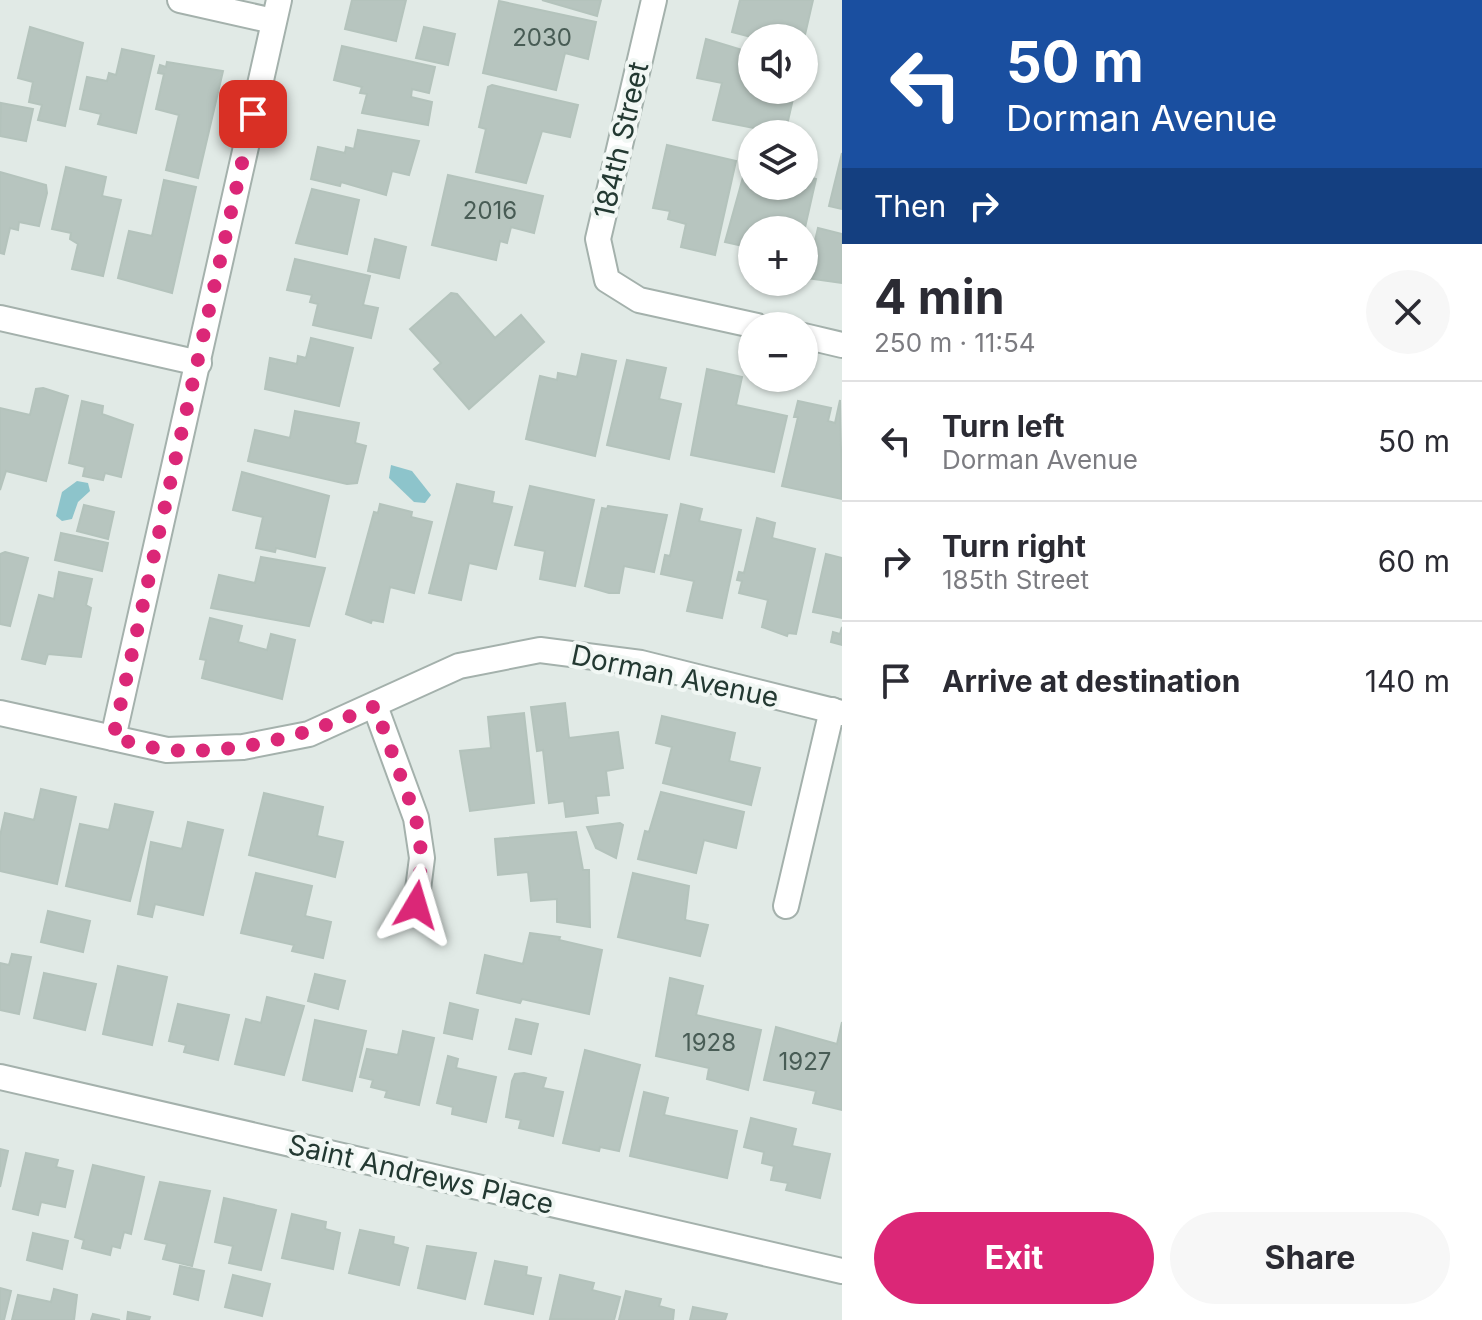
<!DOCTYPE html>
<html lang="en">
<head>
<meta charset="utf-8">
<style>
	body { margin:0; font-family:Inter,sans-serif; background:#f7f7f7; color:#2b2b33; height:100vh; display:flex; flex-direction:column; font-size:30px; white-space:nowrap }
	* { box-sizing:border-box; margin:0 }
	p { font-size:26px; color:#7c7c81 }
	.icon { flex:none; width:44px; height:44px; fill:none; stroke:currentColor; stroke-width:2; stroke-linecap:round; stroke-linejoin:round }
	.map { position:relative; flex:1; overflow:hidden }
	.sheet { display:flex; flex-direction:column; background:#fff; width:640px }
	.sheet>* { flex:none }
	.hud { background:#1a4fa0; color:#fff; overflow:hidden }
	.fabs { position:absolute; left:738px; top:24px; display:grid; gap:16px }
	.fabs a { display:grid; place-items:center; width:80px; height:80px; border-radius:50%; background:#fff; box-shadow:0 2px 6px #0004; font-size:40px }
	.pin { position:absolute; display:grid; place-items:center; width:68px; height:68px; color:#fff; margin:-34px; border-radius:16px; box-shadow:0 4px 12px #0006 }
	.me { position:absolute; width:88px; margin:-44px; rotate:7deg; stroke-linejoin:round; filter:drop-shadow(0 0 6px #0008) }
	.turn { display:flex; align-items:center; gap:28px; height:168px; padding:0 32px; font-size:36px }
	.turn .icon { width:104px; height:104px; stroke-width:2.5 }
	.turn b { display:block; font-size:56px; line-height:68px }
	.then { display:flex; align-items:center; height:76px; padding:0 32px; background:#0003; gap:16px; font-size:30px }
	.round { display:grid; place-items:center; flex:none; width:84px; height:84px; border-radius:42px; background:#f7f7f7 }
	.head { display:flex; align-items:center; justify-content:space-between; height:136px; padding:0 32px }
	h1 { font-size:48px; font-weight:700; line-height:60px }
	.button { display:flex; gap:16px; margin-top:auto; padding:16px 32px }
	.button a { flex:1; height:92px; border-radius:48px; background:#db2777; color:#fff; font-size:32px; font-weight:700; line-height:92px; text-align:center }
	.button a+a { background:#f7f7f7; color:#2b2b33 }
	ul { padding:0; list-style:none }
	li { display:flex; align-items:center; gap:24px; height:120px; padding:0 32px; border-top:2px solid #e1e1e2 }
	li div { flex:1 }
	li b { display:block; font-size:30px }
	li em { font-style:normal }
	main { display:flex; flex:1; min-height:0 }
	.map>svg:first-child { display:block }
</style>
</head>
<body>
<main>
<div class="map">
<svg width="842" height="1320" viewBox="0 0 842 1320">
	<rect width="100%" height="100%" fill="#e1eae6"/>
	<g fill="#8dc4cb">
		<path d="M391,465l21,6 19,24 -6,8 -11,-1 -25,-24z"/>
		<path d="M77,481l11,2 2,8 -12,11 -6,17 -10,2 -6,-5 6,-24z"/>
	</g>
	<g fill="#b7c5bf" stroke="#b4c3bc" stroke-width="2">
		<path d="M352,0h54l-10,41 -51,-12z"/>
		<path d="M542,0h59l-4,16z"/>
		<path d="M740,0h73l-9,39 -49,-1 -23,-6z"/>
		<path d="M499,1l97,21 -8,37 -23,-6 -9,37 -73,-17z"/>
		<path d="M30,27l53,16 -18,83 -27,-6 4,-15 -13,-3 4,-20 -15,-4z"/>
		<path d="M424,27l31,7 -7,31 -32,-7z"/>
		<path d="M706,39l46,14v37h43l-10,44 -72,-14 9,-37 -25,-5z"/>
		<path d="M342,46l93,21 -6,26 -17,-4 -1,8 21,5 -4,23 -66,-12 5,-19 -7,-1 2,-6 -28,-7z"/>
		<path d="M122,49l32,7 -18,77 -38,-9 3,-10 -21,-5 7,-32 20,4 2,-8 7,2z"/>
		<path d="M167,62l56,9 -25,107 -32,-8 13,-55 -23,-6 8,-35 -6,-1 2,-8 6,2z"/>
		<path d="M492,85l86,20 -8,32 -28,-6 -16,52 -50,-11 10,-43 -7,-2 9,-40z"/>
		<path d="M1,103l32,6 -7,32 -26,-5z"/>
		<path d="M358,130l61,11 -10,34 -17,-4 -6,24 -45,-13 -1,4 -29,-7 7,-32 27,6 1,-6 8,2z"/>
		<path d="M667,145l69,16 -21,94 -34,-8 5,-23 -18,-5 2,-8 -17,-3z"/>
		<path d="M842,153v56l-13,-3z"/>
		<path d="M747,163l5,1v22h52v-10l12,3 -12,53 -52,-2v18l-27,-6z"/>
		<path d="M66,167l40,10 -4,19 19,4 -18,76 -31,-7 6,-25 -8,-5 1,-6 -19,-4z"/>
		<path d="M0,172l46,13 1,8 -8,33 -20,-4 -1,8 -8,-2 -6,26 -4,-1z"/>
		<path d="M448,175l95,21 -9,37 -23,-6 -4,16 -7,-2 -4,19 -64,-15z"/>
		<path d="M164,180l32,7 -24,106 -54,-15 11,-47 23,5z"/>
		<path d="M312,189l47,11 -12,54 -51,-11z"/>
		<path d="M818,228l24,6v49l-36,-5z"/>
		<path d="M375,239l31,8 -7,31 -31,-7z"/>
		<path d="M295,259l75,17 -7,29 15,3 -7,30 -58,-13 5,-21 -8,-2 2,-7 -25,-5z"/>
		<path d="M451,293l6,1 38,44 26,-23 23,27 -75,67 -35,-40 7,-6 -31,-34z"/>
		<path d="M311,338l42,10 -14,58 -74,-17 5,-31 27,6 1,-8 8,2z"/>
		<path d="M582,354l34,7 -21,95 -69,-17 14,-63 17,4 1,-7 19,4z"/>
		<path d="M627,360l39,8 -7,31 22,5 -12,55 -62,-14z"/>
		<path d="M707,369l35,8 -6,28 51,11 -13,56 -83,-17z"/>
		<path d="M43,388l25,8 -22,85 -40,-10 -6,19v-82l30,7 6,-26z"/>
		<path d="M840,400l2,99 -60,-13 16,-69h-4l4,-16 33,7 -3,13 7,2z"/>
		<path d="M82,401l21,5 -1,8 31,11 -12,52 -16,-4 -2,7 -20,-4 2,-9 -16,-4z"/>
		<path d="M295,411l64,12 -4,20 11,3 -9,37 -10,1 -99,-23 7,-31 35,8z"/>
		<path d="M242,472l87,24 -14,61 -39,-9 -1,4 -19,-4 7,-31 -30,-7z"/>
		<path d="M457,484l37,8 -2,11 20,4 -16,62 -27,-6 -8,37 -32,-7z"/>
		<path d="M530,486l64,14 -19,86 -35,-7 5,-28 -30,-6z"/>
		<path d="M380,504l32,8 -1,5 21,5 -18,71 -24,-6 -7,35 -11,-2 -1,3 -25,-9 28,-102 4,1z"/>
		<path d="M681,504l21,5 -3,12 42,9 -19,88 -35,-7 7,-30 -33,-7 4,-19 5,1z"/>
		<path d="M84,505l30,7 -6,27 -31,-8z"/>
		<path d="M608,506l59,9 -13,57 -30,-6 -5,27h-10l-24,-7 17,-78 5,1z"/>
		<path d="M757,518l18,5 -3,15 43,11 -19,85 -8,-1 -1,3 -25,-9 6,-27 -29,-7 3,-12 -5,-1 2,-8 5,1z"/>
		<path d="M61,533l47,10 -6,28 -47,-11z"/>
		<path d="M5,552l23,6 -18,68 -10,-2v-70z"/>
		<path d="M826,554l16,4v60l-29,-6z"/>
		<path d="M261,557l64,11 -16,58 -98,-18 8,-33 36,8z"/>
		<path d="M59,572l33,7 -6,26 5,3 -10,49 -33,-3 -3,10 -23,-5 17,-64 15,4z"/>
		<path d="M210,618l32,8 -4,16 29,8 4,-16 24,6 -13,59 -80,-21 4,-18 -6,-1z"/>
		<path d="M842,627v18l-11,-3 2,-10 7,2z"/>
		<path d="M565,703l4,35 49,-6 5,36 -17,3 3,24 -13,1 2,17 -32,4 -2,-16 -15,2 -6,-53 -6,1 -6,-44z"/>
		<path d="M524,713l10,90 -64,8 -10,-60 31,-3 -3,-31z"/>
		<path d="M662,716l73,17 -6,28 31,7 -9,37 -88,-22 9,-36 -16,-4z"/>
		<path d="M41,789l35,8 -19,87 -57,-13v-35l5,-23 29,7z"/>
		<path d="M661,792l83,20 -8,36 -32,-8 -8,33 -58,-14 7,-28 4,1z"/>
		<path d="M264,793l59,14 -6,29 26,6 -8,35 -86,-22z"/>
		<path d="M115,804l38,8 -23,89 -64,-15 14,-62 29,6z"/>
		<path d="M188,822l35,8 -20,85 -48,-11 -3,13 -14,-3 13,-72 31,7z"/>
		<path d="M620,823l3,2 -7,33 -20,-10 -9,-21z"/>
		<path d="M576,832l7,38h6l1,57 -33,-5v-23l-26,2 -3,-29 -30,3 -3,-36z"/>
		<path d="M256,873l56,13 -7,30 26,6 -8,36 -31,-7 2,-6 -53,-12z"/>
		<path d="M633,873l56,13 -4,34 23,5 -8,31 -82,-19z"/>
		<path d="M48,911l42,10 -7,31 -42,-10z"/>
		<path d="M530,933l30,4 -1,3 43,10 -13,64 -67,-15 -2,4 -43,-10 8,-38 38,9z"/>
		<path d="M12,954l19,3 -12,57 -19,-4v-47l9,2z"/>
		<path d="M118,966l49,11 -15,68 -49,-11z"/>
		<path d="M44,973l52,11 -11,46 -51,-12z"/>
		<path d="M315,974l30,7 -7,28 -30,-8z"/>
		<path d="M670,978l33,8 -7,29 65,15 -13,60 -41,-11 2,-11 -53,-12z"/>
		<path d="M267,997l37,9 -20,69 -49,-11 11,-45 15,4z"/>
		<path d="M450,1003l28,7 -6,29 -28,-6z"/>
		<path d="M178,1004l51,11 -11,45 -34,-8 2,-7 -17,-4z"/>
		<path d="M516,1019l22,5 -7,30 -22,-5z"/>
		<path d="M315,1020l51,11 -14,60 -49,-11z"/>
		<path d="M842,1022v88l-29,-7 3,-12 -52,-11 12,-53 61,17z"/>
		<path d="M403,1031l31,7 -15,67 -34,-8 2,-6 -16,-4 2,-7 -13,-3 7,-28 31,6z"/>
		<path d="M585,1050l55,15 -21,86 -19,-4 -1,4 -36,-8z"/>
		<path d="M448,1056l10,3 -2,9 40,9 -10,45 -34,-8 1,-7 -16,-4z"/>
		<path d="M524,1073l22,5 -3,10 20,4 -10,44 -34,-8 2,-8 -15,-3 6,-36 3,-7z"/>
		<path d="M644,1092l24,6 -4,17 73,16 -10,47 -97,-22z"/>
		<path d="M751,1118l45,11 -4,17 38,8 -10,44 -34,-8 2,-7 -17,-3 3,-14 -12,-3 2,-11 -20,-5z"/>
		<path d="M0,1149l8,2 -8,36z"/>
		<path d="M26,1153l32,7 -2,7 17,4 -8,36 -24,-5 -3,13 -25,-6z"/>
		<path d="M93,1165l51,12 -13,57 -7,-2 -4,16 -8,-2 -2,9 -28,-7 2,-8 -9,-3z"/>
		<path d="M160,1182l50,9 -18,75 -29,-7 4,-15 -22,-5z"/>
		<path d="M224,1198l52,12 -15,60 -32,-7 4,-17 -18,-4z"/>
		<path d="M292,1214l34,8 -1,7 15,4 -7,36 -51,-11z"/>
		<path d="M360,1230l34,7 -1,7 15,4 -9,37 -50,-12z"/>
		<path d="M33,1233l35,8 -6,28 -35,-9z"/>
		<path d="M427,1246l49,7 -11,46 -47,-11z"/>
		<path d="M495,1261l32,6 -1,8 15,3 -8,36 -48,-10z"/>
		<path d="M180,1266l24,5 -6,29 -24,-6z"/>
		<path d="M233,1275l37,9 -8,32 -37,-9z"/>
		<path d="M560,1275l34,8 -2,7 28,7 -6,23 -64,-1z"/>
		<path d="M0,1288l11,3 -7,29h-4z"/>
		<path d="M54,1289l23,6 -3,25h-62l6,-25 33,7z"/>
		<path d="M626,1291l35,8 -2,7 15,4 -1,10h-54z"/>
		<path d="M693,1307l34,7 -2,6h-35z"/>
		<path d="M128,1312l22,5 -1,3h-22z"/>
		<path d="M93,1314l27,6h-29z"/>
	</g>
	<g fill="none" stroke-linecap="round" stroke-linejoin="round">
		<defs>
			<g id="minor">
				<path d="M180,0l93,21"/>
				<path d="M654,0l-56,239 9,41 32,20 118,26"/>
				<path d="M0,318l199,45"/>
				<path d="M804,336l38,9"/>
				<path d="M375,706l41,112 6,40 -6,47"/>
				<path d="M0,713l167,37 76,-3 66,-13 150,-68 81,-16 101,13 201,50"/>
				<path d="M113,738l166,-738"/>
				<path d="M786,906l46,-196"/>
				<path d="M0,1077l842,194"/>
			</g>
		</defs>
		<use href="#minor" stroke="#a4b1ac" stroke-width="28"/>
		<use href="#minor" stroke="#fff" stroke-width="24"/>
	</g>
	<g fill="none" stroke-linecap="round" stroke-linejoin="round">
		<path stroke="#db2777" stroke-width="14" stroke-dasharray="0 25.2" d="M253,114l-140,624c18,4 37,10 54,12 74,5 142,-16 208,-44l41,112 6,40 -6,47"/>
	</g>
	<g text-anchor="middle" stroke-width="8" stroke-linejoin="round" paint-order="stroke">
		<g font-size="24" fill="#485c55">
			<text x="542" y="46">2030</text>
			<text x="490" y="219">2016</text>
			<text x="709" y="1051">1928</text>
			<text x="805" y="1070">1927</text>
		</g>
		<g font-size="28" fill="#233932" stroke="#f1f7f4">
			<text transform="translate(621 140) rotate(-77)" y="10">184th Street</text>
			<text transform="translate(675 676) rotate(12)" y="10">Dorman Avenue</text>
			<text transform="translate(421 1174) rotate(13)" y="10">Saint Andrews Place</text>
		</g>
	</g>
</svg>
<div class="fabs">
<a><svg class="icon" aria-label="sound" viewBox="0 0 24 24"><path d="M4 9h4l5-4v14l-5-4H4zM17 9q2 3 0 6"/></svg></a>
<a><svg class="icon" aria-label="layers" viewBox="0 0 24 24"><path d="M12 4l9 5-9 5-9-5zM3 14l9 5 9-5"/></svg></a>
<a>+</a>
<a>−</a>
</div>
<div class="pin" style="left:253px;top:114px;background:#d93025"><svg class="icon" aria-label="arrive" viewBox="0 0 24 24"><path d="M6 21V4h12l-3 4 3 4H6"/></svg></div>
<svg class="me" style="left:416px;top:905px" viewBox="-20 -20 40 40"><path d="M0-17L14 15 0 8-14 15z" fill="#db2777" stroke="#fff" stroke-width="4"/></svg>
</div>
<section class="sheet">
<div class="hud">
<div class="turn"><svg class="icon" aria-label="left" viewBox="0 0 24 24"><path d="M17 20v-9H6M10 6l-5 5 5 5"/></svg><div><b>50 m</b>Dorman Avenue</div></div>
<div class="then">Then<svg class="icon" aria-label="right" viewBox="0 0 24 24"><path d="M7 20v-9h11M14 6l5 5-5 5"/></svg></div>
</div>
<div class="head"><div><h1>4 min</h1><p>250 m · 11:54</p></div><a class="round"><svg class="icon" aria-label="close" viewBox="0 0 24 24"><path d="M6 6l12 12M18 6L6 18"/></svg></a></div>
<ul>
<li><svg class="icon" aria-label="left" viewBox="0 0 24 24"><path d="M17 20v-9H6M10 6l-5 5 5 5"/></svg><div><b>Turn left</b><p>Dorman Avenue</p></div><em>50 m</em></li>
<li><svg class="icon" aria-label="right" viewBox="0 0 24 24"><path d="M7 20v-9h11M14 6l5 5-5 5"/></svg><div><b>Turn right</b><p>185th Street</p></div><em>60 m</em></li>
<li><svg class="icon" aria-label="arrive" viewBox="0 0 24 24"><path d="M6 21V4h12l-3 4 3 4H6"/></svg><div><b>Arrive at destination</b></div><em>140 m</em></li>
</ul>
<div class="button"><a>Exit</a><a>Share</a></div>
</section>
</main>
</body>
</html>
